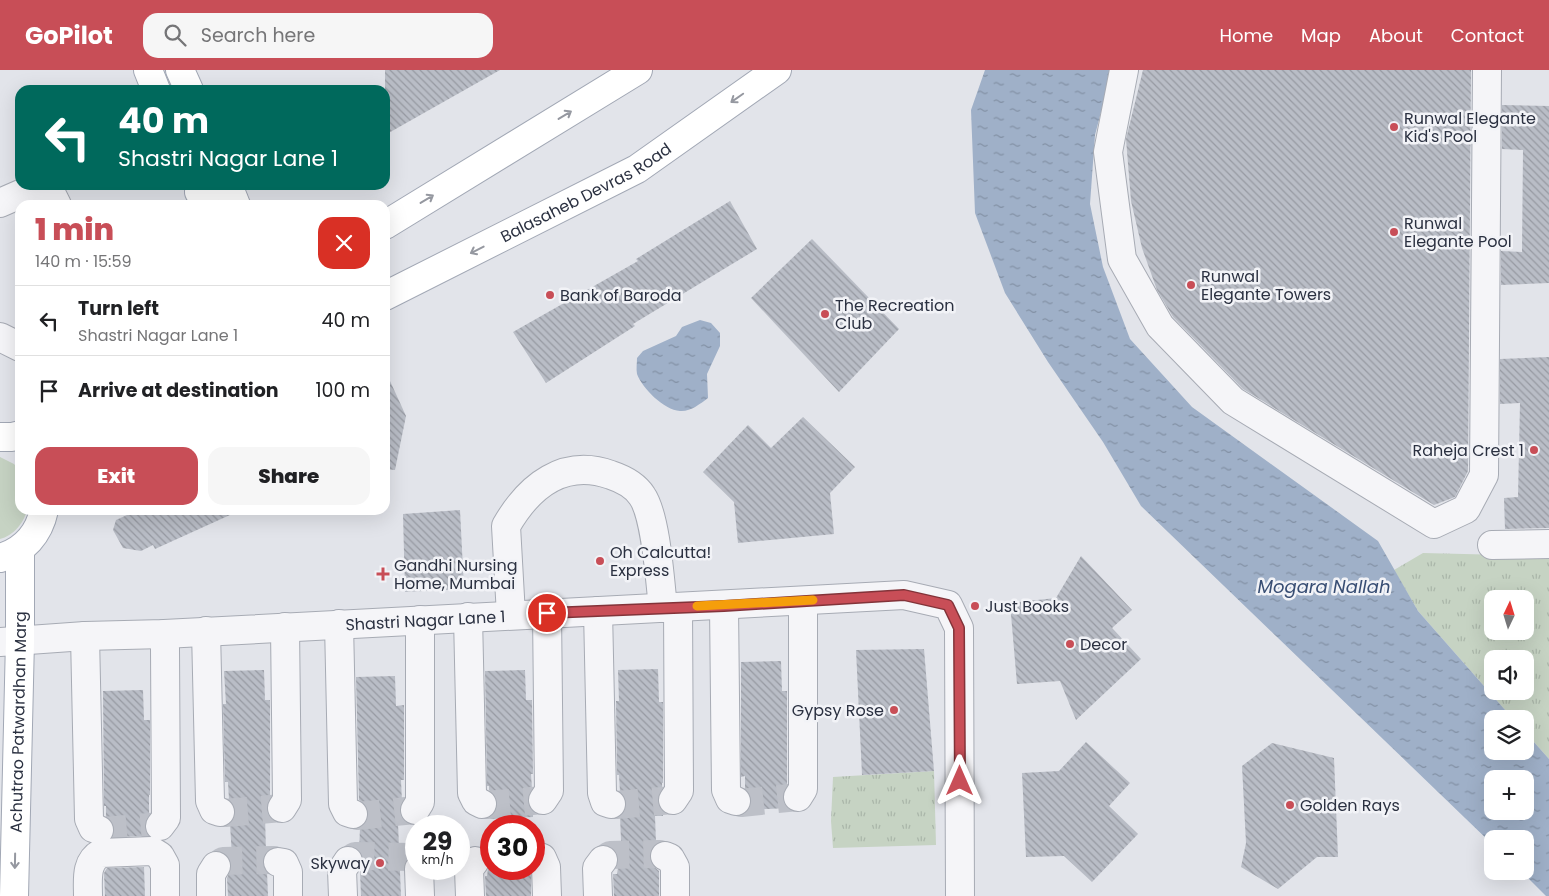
<!DOCTYPE html>
<html lang="en">
<head>
<meta charset="utf-8">
<style>
	body { margin:0; font-family:Poppins,sans-serif; background:#f6f6f6; color:#202124; height:100vh; display:flex; flex-direction:column; font-size:19px; white-space:nowrap }
	* { box-sizing:border-box; margin:0 }
	p { font-size:16px; color:#757577 }
	.icon { flex:none; width:28px; height:28px; fill:none; stroke:currentColor; stroke-width:2; stroke-linecap:round; stroke-linejoin:round }
	.map { position:relative; flex:1; overflow:hidden }
	.panel { position:absolute; left:15px; top:130px; width:375px; height:315px; display:flex; flex-direction:column; background:#fff; border-radius:15px; box-shadow:0 5px 20px #0002 }
	.panel>* { flex:none }
	.guide { position:absolute; left:15px; top:15px; width:375px; height:105px; border-radius:15px; box-shadow:0 5px 20px #0002; background:#00695c; color:#fff; overflow:hidden }
	.needle { width:32px; rotate:4deg }
	.fabs { position:absolute; left:1484px; top:520px; display:grid; gap:10px }
	.fabs a { display:grid; place-items:center; width:50px; height:50px; border-radius:10px; background:#fff; box-shadow:0 5px 20px #0002; font-size:25px }
	.speed { position:absolute; left:405px; top:745px; display:flex; gap:10px; font-size:25px; font-weight:700; text-align:center }
	.speed>* { display:grid; place-content:center; width:65px; height:65px; border-radius:50%; background:#fff; box-shadow:0 5px 20px #0002; line-height:1 }
	.speed small { font-size:12px; font-weight:400 }
	.speed .limit { border:8px solid #d22; background:#fff; color:#111 }
	.pin { position:absolute; display:grid; place-items:center; width:42px; height:42px; color:#fff; margin:-21px; border:2px solid #fff; border-radius:50%; box-shadow:0 1px 5px #0007 }
	.me { position:absolute; width:55px; margin:-28px; rotate:0deg; stroke-linejoin:round; filter:drop-shadow(0 0 4px #0008) }
	.turn { display:flex; align-items:center; gap:18px; height:105px; padding:0 20px; font-size:22px }
	.turn .icon { width:65px; height:65px; stroke-width:2.5 }
	.turn b { display:block; font-size:35px; line-height:42px }
	.round { display:grid; place-items:center; flex:none; width:52px; height:52px; border-radius:15px; background:#f6f6f6 }
	.summary { display:flex; align-items:center; justify-content:space-between; height:85px; padding:0 20px }
	h1 { font-size:30px; font-weight:800; line-height:38px; color:#c84e57 }
	.action { display:flex; gap:10px; margin-top:auto; padding:10px 20px }
	.action a { flex:1; height:58px; border-radius:15px; background:#c84e57; color:#fff; font-size:20px; font-weight:800; line-height:58px; text-align:center }
	.action a+a { background:#f6f6f6; color:#202124 }
	ul { padding:0; list-style:none }
	li { display:flex; align-items:center; gap:15px; height:70px; padding:0 20px; border-top:1px solid #e0e0e0 }
	li div { flex:1 }
	li b { display:block; font-size:19px }
	li em { font-style:normal }
	header { display:flex; align-items:center; gap:30px; box-sizing:border-box; height:70px; padding:0 25px; background:#c84e57; color:#fff }
	header strong { font-size:24px }
	nav { display:flex; gap:28px; margin-inline-start:auto; font-size:18px }
	.search { width:350px; height:45px; background:#f6f6f6; display:flex; align-items:center; gap:12px; box-sizing:border-box; padding:0 18px; border-radius:15px; color:#757577; font-size:19px }
	.map>svg:first-child { display:block }
</style>
</head>
<body>
<header>
<strong>GoPilot</strong>
<div class="search"><svg class="icon" aria-label="search" viewBox="0 0 24 24"><circle cx="10" cy="10" r="6"/><path d="M15 15l6 6"/></svg>Search here</div>
<nav><a>Home</a><a>Map</a><a>About</a><a>Contact</a></nav>
</header>
<div class="map">
<svg width="1549" height="826" viewBox="0 0 1549 826">
	<defs>
		<pattern id="park-tufts" width="24" height="20" patternUnits="userSpaceOnUse" patternTransform="scale(1.25)"><rect width="24" height="20" fill="#c6d3c3"/><path d="M3 7l-1-3M5 7V3M7 7l1-3M15 17l-1-3M17 17v-4M19 17l1-3" fill="none" stroke="#aab6a9"/></pattern>
		<pattern id="water-ripples" width="26" height="14" patternUnits="userSpaceOnUse" patternTransform="scale(1.25)"><rect width="26" height="14" fill="#9fb0c8"/><path d="M2 4q2-2 4 0t4 0M15 11q2-2 4 0t4 0" fill="none" stroke="#8290a4"/></pattern>
		<pattern id="building-back-hatch" width="6" height="6" patternUnits="userSpaceOnUse" patternTransform="scale(1.25)"><rect width="6" height="6" fill="#b9bdc6"/><path d="M-1 5l2 2M0 0l6 6M5-1l2 2" fill="none" stroke="#979aa2"/></pattern>
	</defs>
	<rect width="100%" height="100%" fill="#e2e4ea"/>
	<g fill="url(#park-tufts)" fill-rule="evenodd">
		<path d="M1423,483l126,3v203l-24,-27v-13h-12l-95,-108 -24,-41zM1492,529h33v32h-33zM1492,589h33v32h-33z"/>
		<path d="M934,701l2,74 -103,3 -2,-27 2,-44z"/>
	</g>
	<path fill="#c6d3c3" d="M0,387l14,7 6,7v39h7c-3,13 -14,26 -27,29z"/>
	<g fill="url(#water-ripples)" fill-rule="evenodd">
		<path d="M985,0h127l-17,65 -5,69 13,63 27,72 62,68 186,134 40,70 95,108h-21v32h33v-19l24,27v137h-3l-25,-25h4v-32h-33v5l-351,-338 -38,-64 -55,-80 -43,-69 -30,-80 -4,-103zM1492,709h33v32h-33z"/>
		<path d="M700,250l11,3 9,10v13l-13,28 1,24c-8,6 -18,14 -28,13 -16,-1 -38,-23 -43,-37 -1,-5 0,-11 0,-16l6,-7 33,-15 6,-9z"/>
	</g>
	<g fill="url(#building-back-hatch)">
		<path d="M385,0h115l-115,65z"/>
		<path d="M1143,0h328l-3,401 -13,26 -21,8 -191,-116 -70,-72 -16,-27 -15,-42 -11,-47 -5,-62z"/>
		<path d="M1502,35l47,1v177l-48,2v-34l21,1 1,-102 -21,-1z"/>
		<path d="M730,131l27,48 -124,75 2,2 -89,57 -33,-51 125,-71 -2,-2z"/>
		<path d="M812,169l87,90 -60,63 -88,-94z"/>
		<path d="M1549,287v171l-44,1 -1,-31 14,-1 2,-94 -20,1v-45z"/>
		<path d="M385,300l21,46 -11,54 -10,-1z"/>
		<path d="M803,347l52,50 -25,26 4,41 -96,9 -4,-41 -31,-30 45,-47 23,23z"/>
		<path d="M138,440h103l-86,39 -2,-4 -12,6 -18,-3 -10,-18 3,-10z"/>
		<path d="M460,440l4,79 -59,3 -2,-78z"/>
		<path d="M1081,486l51,54 -20,18 29,31 -65,61 -16,-39 -43,3 -7,-81 46,-5z"/>
		<path d="M924,579l10,122 -72,4 -6,-125z"/>
		<path d="M781,591l1,30h5v94l-5,12 2,7 4,4 -40,2 3,-5v-8l-6,-8v-13l-4,1v-115z"/>
		<path d="M658,599l1,33h4v81h-1v5l-5,11 2,7 4,6v4h-8l1,27 -5,7 -1,8 2,7 7,6v25h-45l-1,-22h4l2,-13 -3,-20h5l-1,-25 6,-7v-8l-3,-7 -3,-2 -1,-17h-2l-1,-74h3l-1,-31z"/>
		<path d="M264,600l1,30h5v97l-4,10 3,9h-4l1,36 -3,8v7l4,5 1,24h-40l-1,-18 5,-11 -3,-10h3l-2,-33 5,-7v-8l-6,-9 -1,-18h-3l-2,-78h3l-2,-33z"/>
		<path d="M525,600l1,30h6l1,74h-2l1,15 -5,10 2,7 4,5v6l-43,2 6,-8 2,-7 -3,-8 -6,-6v-4h-2l-2,-115z"/>
		<path d="M395,606l1,30 8,-1v75h-3l1,22 -3,8 3,13h-4l3,73h-40l-1,-25 4,-9 -2,-7 -3,-4 1,-23 4,-3 4,-6v-8l-3,-7 -6,-4 -3,-123z"/>
		<path d="M143,620l1,30h6v75h-1v19l-5,11 2,7 2,4 -35,1 1,-11 -3,-6 -5,-3v-11h-2l-1,-115z"/>
		<path d="M1086,672l44,41 -21,23 29,28 -46,48 -28,-26 -38,1 -4,-84 37,-2z"/>
		<path d="M1272,673l62,15 4,99h-21l-39,32 -37,-22 5,-24 -4,-77z"/>
		<path d="M144,797l1,29h-40l-1,-23 3,-5z"/>
		<path d="M488,799h39v6h4v21h-45l-1,-20h2z"/>
	</g>
	<g fill="none" stroke-linecap="round" stroke-linejoin="round">
		<g stroke="#bdc0c8" stroke-width="28" stroke-dasharray="28 14" stroke-linecap="butt">
			<path d="M736,731l5,2 57,-6"/>
			<path d="M482,734l4,1 57,-5"/>
			<path d="M611,734l5,1 57,-5"/>
			<path d="M220,742l5,1 57,-5"/>
			<path d="M353,744l4,2 58,-6"/>
			<path d="M99,760l4,1 57,-5"/>
			<path d="M603,790l7,-5 50,-1 5,2"/>
			<path d="M348,791l7,-5 54,1"/>
			<path d="M216,796l7,-5 51,-1 4,2"/>
		</g>
		<defs>
			<g id="minor">
				<path d="M1124,0l-16,82 14,107 38,67 73,75 201,123 32,-15 18,-34 3,-405"/>
				<path d="M47,115l10,20"/>
				<path d="M0,133l41,-18"/>
				<path d="M0,267l20,10"/>
				<path d="M1492,475l57,-1"/>
				<path d="M724,536l2,184 4,9 6,2"/>
				<path d="M598,541l4,182 3,9 6,2"/>
				<path d="M511,545l-5,-89c23,-40 58,-68 105,-51 12,4 24,10 31,21 14,20 18,85 21,112"/>
				<path d="M468,547l4,176 4,8 6,3"/>
				<path d="M339,554l4,180 4,8 6,2"/>
				<path d="M206,561l4,170 4,9 6,2"/>
				<path d="M85,566l4,183 4,9 6,2"/>
				<path id="s1" d="M0,572l85,-6 79,-2 740,-39 44,10 11,23 1,268"/>
				<path d="M798,727l5,-8v-188"/>
				<path d="M543,730l6,-9 -2,-178"/>
				<path d="M673,730l6,-9 -1,-184"/>
				<path d="M282,738l5,-8 -2,-173"/>
				<path d="M415,740l5,-8v-182"/>
				<path d="M160,756l6,-8 -1,-169 -1,-15"/>
				<path d="M537,786l5,2 4,9 1,29"/>
				<path d="M665,786l5,2 5,9v29"/>
				<path d="M278,792l6,1 4,9v24"/>
				<path d="M419,799l1,27"/>
				<path d="M88,826c0,-16 -3,-34 13,-43l51,-2 8,5 5,9v31"/>
				<path d="M211,826v-22l5,-8"/>
				<path d="M343,826l-1,-26 6,-9"/>
				<path d="M470,826l-1,-27 6,-8"/>
				<path d="M598,826l-1,-28 6,-8"/>
			</g>
			<g id="major">
				<path d="M148,0l8,20"/>
				<path d="M180,0l9,20"/>
				<path d="M228,115l8,20"/>
				<path d="M199,122l20,-7"/>
				<path d="M385,155l253,-155"/>
				<path id="s2" d="M385,226l252,-127 140,-99"/>
				<path d="M0,367h12l8,-2"/>
				<path d="M0,488c24,-7 39,-24 44,-48"/>
				<path id="s3" d="M14,826l6,-256v-90"/>
			</g>
		</defs>
		<use href="#minor" stroke="#a7abb4" stroke-width="30"/>
		<use href="#major" stroke="#a2a8b5" stroke-width="30"/>
		<use href="#minor" stroke="#f5f5f8" stroke-width="28"/>
		<use href="#major" stroke="#fff" stroke-width="28"/>
	</g>
	<defs><path id="oneway-shaft" d="M-6 0H5M1.5-3L5.5 0L1.5 3" fill="none" stroke-width="1.6" stroke-linecap="round" stroke-linejoin="round" transform="scale(1.25)"/></defs>
	<g stroke="#9598a0">
		<use href="#oneway-shaft" transform="translate(737 28) rotate(145)"/>
		<use href="#oneway-shaft" transform="translate(565 45) rotate(-31)"/>
		<use href="#oneway-shaft" transform="translate(427 129) rotate(-31)"/>
		<use href="#oneway-shaft" transform="translate(477 180) rotate(153)"/>
		<use href="#oneway-shaft" transform="translate(15 791) rotate(91)"/>
	</g>
	<g fill="none" stroke-linecap="round" stroke-linejoin="round">
		<defs>
			<path id="route" d="M547,543l177,-7 180,-11 44,10 11,23 1,153"/>
		</defs>
		<use href="#route" stroke="#823339" stroke-width="12"/>
		<use href="#route" stroke="#c84e57" stroke-width="9"/>
		<path stroke="#f59e0b" stroke-width="9" d="M697,536l116,-6"/>
	</g>
	<g fill="#c84e57" stroke="#f2f3f7" stroke-width="2">
		<circle cx="1394" cy="57" r="5"/>
		<circle cx="1394" cy="162" r="5"/>
		<circle cx="1191" cy="215" r="5"/>
		<circle cx="550" cy="225" r="5"/>
		<circle cx="825" cy="244" r="5"/>
		<circle cx="1534" cy="380" r="5"/>
		<circle cx="600" cy="491" r="5"/>
		<path d="M380.5 496.5h5v5h5v5h-5v5h-5v-5h-5v-5h5z"/>
		<circle cx="975" cy="536" r="5"/>
		<circle cx="1070" cy="574" r="5"/>
		<circle cx="894" cy="640" r="5"/>
		<circle cx="1290" cy="735" r="5"/>
		<circle cx="380" cy="793" r="5"/>
	</g>
	<g text-anchor="middle" stroke-width="5" stroke-linejoin="round" paint-order="stroke">
		<g font-size="16" fill="#2b3141" stroke="#f2f3f7" text-anchor="start">
			<text x="1404" y="54">Runwal Elegante<tspan x="1404" dy="18">Kid's Pool</tspan></text>
			<text x="1404" y="159">Runwal<tspan x="1404" dy="18">Elegante Pool</tspan></text>
			<text x="1201" y="212">Runwal<tspan x="1201" dy="18">Elegante Towers</tspan></text>
			<text x="560" y="231">Bank of Baroda</text>
			<text x="835" y="241">The Recreation<tspan x="835" dy="18">Club</tspan></text>
			<text x="1524" y="386" text-anchor="end">Raheja Crest 1</text>
			<text x="610" y="488">Oh Calcutta!<tspan x="610" dy="18">Express</tspan></text>
			<text x="394" y="501">Gandhi Nursing<tspan x="394" dy="18">Home, Mumbai</tspan></text>
			<text x="985" y="542">Just Books</text>
			<text x="1080" y="580">Decor</text>
			<text x="884" y="646" text-anchor="end">Gypsy Rose</text>
			<text x="1300" y="741">Golden Rays</text>
			<text x="370" y="799" text-anchor="end">Skyway</text>
		</g>
		<g font-size="16" fill="#2b3141" stroke="#f2f3f7">
			<text dy="6" stroke="none"><textPath href="#s2" startOffset="226">Balasaheb Devras Road</textPath></text>
			<text dy="6" stroke="none"><textPath href="#s1" startOffset="426">Shastri Nagar Lane 1</textPath></text>
			<text dy="6" stroke="none"><textPath href="#s3" startOffset="174">Achutrao Patwardhan Marg</textPath></text>
		</g>
		<g font-size="18" font-style="italic" fill="#374d73" stroke="#f2f3f7">
			<text x="1324" y="523">Mogara Nallah</text>
		</g>
	</g>
</svg>
<div class="fabs">
<a><svg class="needle" viewBox="-14 -14 28 28"><path d="M0-13l5 13h-10z" fill="#e53935"/><path d="M0 13l5-13h-10z" fill="#757577"/></svg></a>
<a><svg class="icon" aria-label="sound" viewBox="0 0 24 24"><path d="M4 9h4l5-4v14l-5-4H4zM17 9q2 3 0 6"/></svg></a>
<a><svg class="icon" aria-label="layers" viewBox="0 0 24 24"><path d="M12 4l9 5-9 5-9-5zM3 14l9 5 9-5"/></svg></a>
<a>+</a>
<a>−</a>
</div>
<div class="speed"><div>29<small>km/h</small></div><div class="limit">30</div></div>
<div class="pin" style="left:547px;top:543px;background:#d93025"><svg class="icon" aria-label="arrive" viewBox="0 0 24 24"><path d="M6 21V4h12l-3 4 3 4H6"/></svg></div>
<svg class="me" style="left:960px;top:711px" viewBox="-20 -20 40 40"><path d="M0-17L14 15 0 8-14 15z" fill="#c84e57" stroke="#fff" stroke-width="4"/></svg>
<div class="guide">
<div class="turn"><svg class="icon" aria-label="left" viewBox="0 0 24 24"><path d="M17 20v-9H6M10 6l-5 5 5 5"/></svg><div><b>40 m</b>Shastri Nagar Lane 1</div></div>
</div>
<section class="panel">
<div class="summary"><div><h1>1 min</h1><p>140 m · 15:59</p></div><a class="round" style="background:#d93025;color:#fff"><svg class="icon" aria-label="close" viewBox="0 0 24 24"><path d="M6 6l12 12M18 6L6 18"/></svg></a></div>
<ul>
<li><svg class="icon" aria-label="left" viewBox="0 0 24 24"><path d="M17 20v-9H6M10 6l-5 5 5 5"/></svg><div><b>Turn left</b><p>Shastri Nagar Lane 1</p></div><em>40 m</em></li>
<li><svg class="icon" aria-label="arrive" viewBox="0 0 24 24"><path d="M6 21V4h12l-3 4 3 4H6"/></svg><div><b>Arrive at destination</b></div><em>100 m</em></li>
</ul>
<div class="action"><a>Exit</a><a>Share</a></div>
</section>
</div>
</body>
</html>
